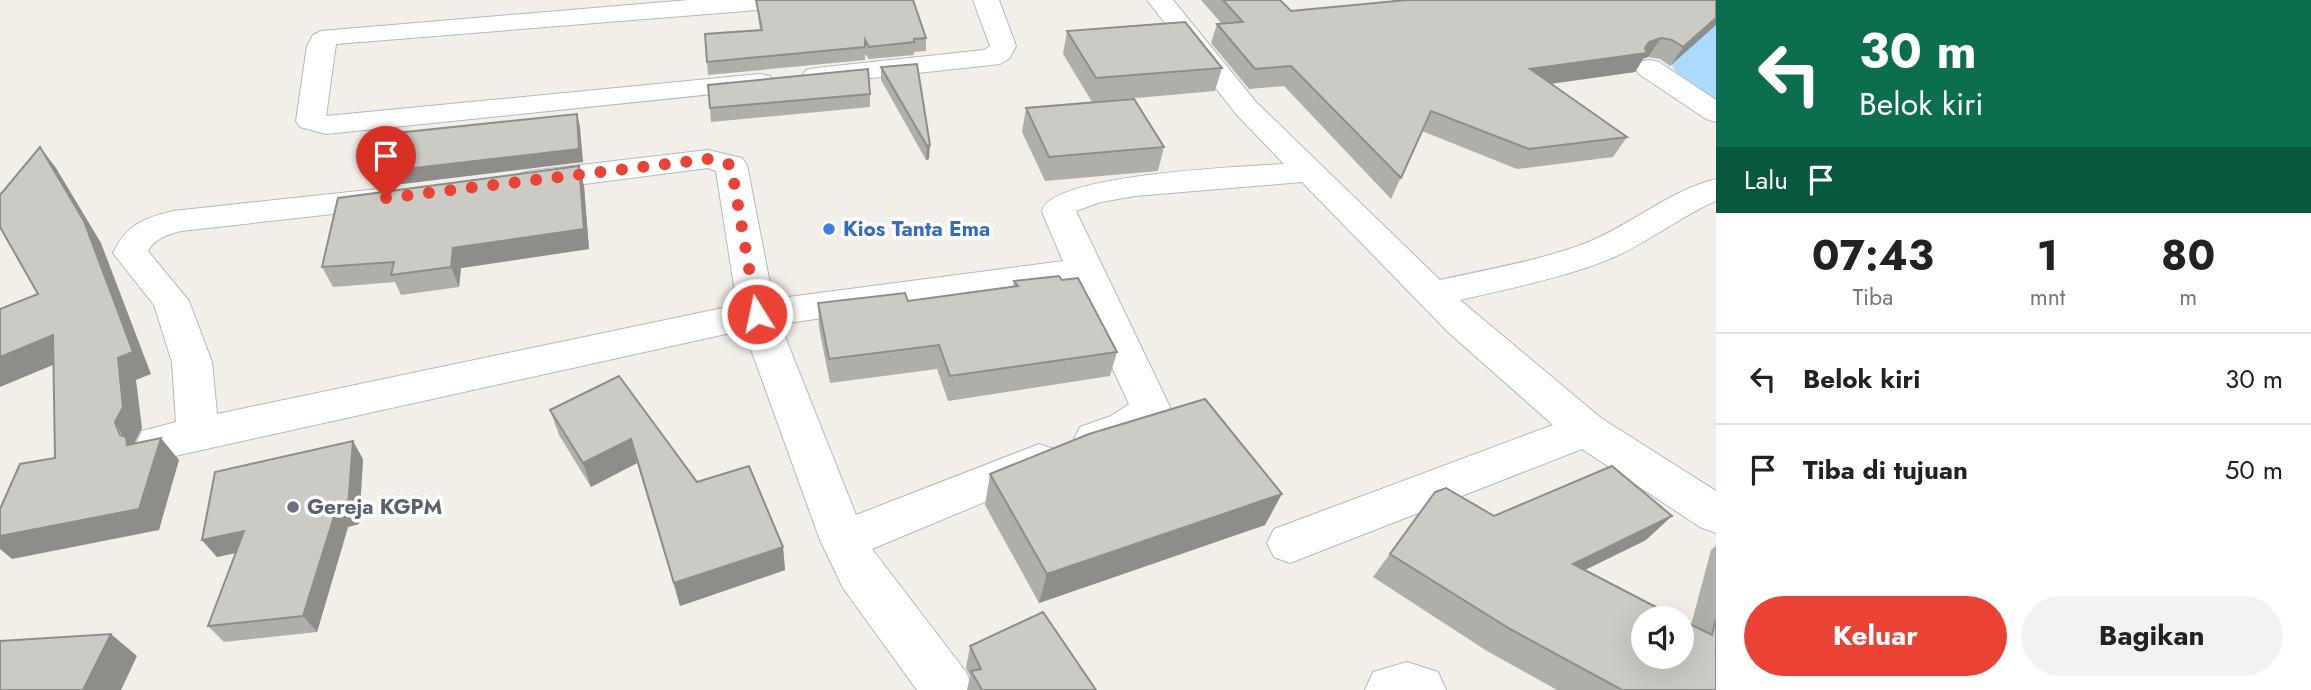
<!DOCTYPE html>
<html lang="id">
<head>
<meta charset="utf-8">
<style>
	body { margin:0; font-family:Jost,sans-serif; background:#f2f2f2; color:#222; height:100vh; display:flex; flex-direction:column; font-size:26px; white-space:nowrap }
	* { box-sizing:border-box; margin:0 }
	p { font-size:23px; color:#767676 }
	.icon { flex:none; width:38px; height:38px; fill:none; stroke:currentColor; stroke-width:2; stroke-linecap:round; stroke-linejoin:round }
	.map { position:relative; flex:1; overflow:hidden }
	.panel { display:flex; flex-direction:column; background:#fff; width:595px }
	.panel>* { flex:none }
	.guide { background:#0b6e4f; color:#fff; overflow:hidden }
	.fabs { position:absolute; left:1631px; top:606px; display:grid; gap:14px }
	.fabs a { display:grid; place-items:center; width:63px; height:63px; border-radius:50%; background:#fff; box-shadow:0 7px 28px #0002; font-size:35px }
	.pin { position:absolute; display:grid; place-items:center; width:60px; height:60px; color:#fff; margin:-72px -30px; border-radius:50% 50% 50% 0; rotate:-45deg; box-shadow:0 0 7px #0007 }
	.pin .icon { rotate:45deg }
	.me { position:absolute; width:77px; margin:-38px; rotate:350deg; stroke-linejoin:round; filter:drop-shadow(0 0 5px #0008) }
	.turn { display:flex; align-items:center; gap:24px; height:147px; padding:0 28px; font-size:32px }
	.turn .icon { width:91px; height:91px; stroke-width:2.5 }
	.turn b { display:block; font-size:49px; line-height:60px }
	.then { display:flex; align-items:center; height:66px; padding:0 28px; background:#0003; gap:14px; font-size:26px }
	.eta { display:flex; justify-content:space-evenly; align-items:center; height:119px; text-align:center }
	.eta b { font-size:42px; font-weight:700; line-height:49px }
	.action { display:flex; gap:14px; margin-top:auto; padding:14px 28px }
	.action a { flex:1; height:80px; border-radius:42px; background:#ea4335; color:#fff; font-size:28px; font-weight:700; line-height:80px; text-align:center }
	.action a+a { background:#f2f2f2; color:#222 }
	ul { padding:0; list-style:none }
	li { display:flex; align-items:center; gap:21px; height:91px; padding:0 28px; border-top:2px solid #e0e0e0 }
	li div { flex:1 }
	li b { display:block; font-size:26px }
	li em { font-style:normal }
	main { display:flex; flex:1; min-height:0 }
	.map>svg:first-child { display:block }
</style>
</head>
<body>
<main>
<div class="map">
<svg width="1716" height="690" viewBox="0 0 1716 690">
	<rect width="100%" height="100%" fill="#f1efe8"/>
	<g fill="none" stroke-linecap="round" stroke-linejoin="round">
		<path fill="#aadaff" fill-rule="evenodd" d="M1716,25v77l-25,-7 -27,-42 11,-15z"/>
		<defs>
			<g id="street">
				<path d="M689,0h106l-4,5 -9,3 -446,36 -10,72 434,-42 10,2 4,6 -4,6 -444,46 -26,-7 -4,-6 11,-75 6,-11 8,-4z"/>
				<path d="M973,0h26l17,46 -7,13 -9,5 -184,20 -10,-2 -4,-6 4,-6 10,-2 168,-18 6,-4z"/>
				<path d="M1147,0h26l83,102 184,178c48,-11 99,-19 146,-37 46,-18 82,-52 130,-64v22c-37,16 -67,41 -104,57 -48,20 -102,30 -152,42l141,118 115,73v42l-16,-6 -118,-78 -292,114 -16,-6 -7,-14 7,-14 279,-104 -105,-93 -146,-150 -167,14 -34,6 -25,9 94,196c-15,29 -57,55 -90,44l-6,-12 6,-12 31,-11 18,-12 -56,-121 -293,41 76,191 183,-71 15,5 7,12 -7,12 -182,76 94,123 8,18h-57l-74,-102 -23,-48 -76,-210 -587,130 -15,-5 -6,-12 6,-12 34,-9 -4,-60 -18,-57 -41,-52c13,-28 31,-35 60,-42l214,-23 12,3 4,7 -4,7 -12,3 -206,23c-13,3 -27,8 -33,20l41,50 23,61 5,52 520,-109 -21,-134 -8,-3 -178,23 -11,-3 -5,-7 5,-7 11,-3 178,-21 34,8 5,7 26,134 290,-38 -21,-49c3,-38 207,-46 242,-48l-48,-50z"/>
				<path d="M1649,60l10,2 57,38v22l-10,-3 -67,-45 -4,-6 4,-6z"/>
				<path d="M1407,662l31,10 8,18h-81l8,-18z"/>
			</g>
		</defs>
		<use href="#street" stroke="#b5b8bc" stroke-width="2"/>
		<use href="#street" fill="#fff" fill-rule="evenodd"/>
	</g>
	<g fill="#afaea9">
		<path d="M756,0l170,38v13l-12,1v3l-45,4 -4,-5v6l-157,15 -1,-13 53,-32z"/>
		<path d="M1201,0h79l11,11 103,-10 -2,-1h324l-46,66 -10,-7 -12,-2 -5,2 -8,13 -84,12 76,53 -14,20 -96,12 -95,-38 -31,68 -107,-113 -35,3 -38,-46 6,-19h5z"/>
		<path d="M1067,31l155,37 -7,23 -123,11 -29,-48z"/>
		<path d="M917,64l12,95 -3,1 -45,-80v-13z"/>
		<path d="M870,94v13l-159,15 -1,-14z"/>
		<path d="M1026,108l138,39 -6,24 -113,10 -23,-49z"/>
		<path d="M579,166l5,20 5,63 -128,19 -2,19 -58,8 -6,-13 -62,5 -11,-20z"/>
		<path d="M1014,281l103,71 -7,24 -162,25 -11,-32 -107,14 -11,-55 -1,-25 90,-2 105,-14z"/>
		<path d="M550,410l147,72 86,65 2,23 -105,36 -43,-143 -46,24 -32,-52z"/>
		<path d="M363,459l-4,65 -11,3 -31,105 -93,10 -16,-16 28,-73 -19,4 -15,-17z"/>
		<path d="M990,474l275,51 -226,78 -54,-98z"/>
		<path d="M1435,492l59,24 152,24 -61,30 106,55 20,-75 5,-4v144h-159l-70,-39 -114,-74z"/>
		<path d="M970,646l126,44h-129l3,-14 -4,-8z"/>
	</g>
	<g fill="#8f8d8a">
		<path d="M1716,18v7l-46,41 13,-19z"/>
		<path d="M1661,38l-13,19 -5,2 -8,13 -116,16 11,-19z"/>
		<path d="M577,114l3,13 3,35 -189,23 -6,-14z"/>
		<path d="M930,145l-1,14 -3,1 1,-14z"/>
		<path d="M40,147l16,21 45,75 50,131 -15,6 6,48 -8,16 -7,1 -12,-23z"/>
		<path d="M579,166l5,20 5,63 -128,19 -2,19 -8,-20 2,-19z"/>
		<path d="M53,335l19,22 -72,30v-30z"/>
		<path d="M161,438l18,22 -20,70 -147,29 -12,-10v-13z"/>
		<path d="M631,439l6,24 -46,24 -8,-24z"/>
		<path d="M353,441l10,18 -4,65 -11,3 -31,105 -14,-16z"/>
		<path d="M1282,494l-17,31 -226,78 8,-29z"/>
		<path d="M1672,516l-26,24 -96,47 23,-23z"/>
		<path d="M244,531l14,17 -41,9 -15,-17z"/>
		<path d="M783,547l2,23 -105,36 -6,-23z"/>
		<path d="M111,634l26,22 -16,34h-38z"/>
	</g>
	<g fill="#cccac5" stroke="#8f8d8a" stroke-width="2">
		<path d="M756,0h157l13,38 -12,1v3l-45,5 -4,-7v7l-158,15 -2,-28 57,-4z"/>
		<path d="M1223,0h57l11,11 116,-11h309v18l-33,29 -11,-7 -11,-2 -12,4 -4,6 2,5 -117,16 97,68 -98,12 -98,-38 -30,67 -110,-112 -36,3 -38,-45 26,-2z"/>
		<path d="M1185,22l37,46 -126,10 -29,-47z"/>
		<path d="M917,64l13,81 -3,1 -46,-79z"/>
		<path d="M868,69l2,25 -160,14 -2,-23z"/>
		<path d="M1134,99l30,48 -115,10 -23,-49z"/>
		<path d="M577,114l2,35 -191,22 8,-38z"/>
		<path d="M40,147l44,74 49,131 -15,6 5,49 -8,15 5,13 6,2 1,8 34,-7 -22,71 -139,27v-27l20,-45 35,-6 -2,-123 -53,22v-48l38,-15 -38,-67v-32z"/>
		<path d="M579,166l5,63 -131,19 -2,19 -60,8 3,-13 -72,5 16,-69z"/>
		<path d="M1059,276l3,4 16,-2 39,74 -167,24 -11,-31 -110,14 -11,-56 87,-10 3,8 110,-15 -4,-5z"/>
		<path d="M619,376l78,106 52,-16 34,81 -109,36 -43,-144 -48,24 -33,-53z"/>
		<path d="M1205,399l77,95 -235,80 -57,-100 99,-40z"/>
		<path d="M353,441l-5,66 -12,3 -33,106 -95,10 36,-95 -42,9 13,-68z"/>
		<path d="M1612,466l60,50 -99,48 104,54h-34v38h39v-36l30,15 4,-16v71h-94l-112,-61 -120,-75 45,-62 11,-4 48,28z"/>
		<path d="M1043,612l53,78h-114l-11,-19 10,-2 -11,-23z"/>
		<path d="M111,634l-28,56h-83v-49z"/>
	</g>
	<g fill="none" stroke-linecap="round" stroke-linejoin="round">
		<path stroke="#ea4335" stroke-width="12" stroke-dasharray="0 21.6" d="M386,198l322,-39 23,6 26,149"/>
	</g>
	<circle fill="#3f7fe0" stroke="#fff" stroke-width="2.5" cx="829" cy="229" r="7"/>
	<circle fill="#6b7280" stroke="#fff" stroke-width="2.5" cx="293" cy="507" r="7"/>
	<g text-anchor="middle" stroke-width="7" stroke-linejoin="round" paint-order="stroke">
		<g font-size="21" font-weight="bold" fill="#366cbe" stroke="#fff" text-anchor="start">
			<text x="843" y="236">Kios Tanta Ema</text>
		</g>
		<g font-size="21" font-weight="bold" fill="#5b616d" stroke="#fff" text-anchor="start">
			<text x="307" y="514">Gereja KGPM</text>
		</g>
	</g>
</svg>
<div class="fabs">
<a><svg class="icon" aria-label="sound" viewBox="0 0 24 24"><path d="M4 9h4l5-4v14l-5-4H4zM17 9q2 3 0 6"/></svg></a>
</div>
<div class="pin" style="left:386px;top:198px;background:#d93025"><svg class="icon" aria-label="arrive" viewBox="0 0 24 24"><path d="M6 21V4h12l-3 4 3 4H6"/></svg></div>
<svg class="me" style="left:757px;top:314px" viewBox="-20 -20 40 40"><circle r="17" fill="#ea4335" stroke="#fff" stroke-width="3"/><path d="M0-11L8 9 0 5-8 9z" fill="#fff"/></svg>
</div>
<section class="panel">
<div class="guide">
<div class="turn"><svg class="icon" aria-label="left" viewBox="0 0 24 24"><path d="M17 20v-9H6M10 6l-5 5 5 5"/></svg><div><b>30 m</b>Belok kiri</div></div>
<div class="then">Lalu<svg class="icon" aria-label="arrive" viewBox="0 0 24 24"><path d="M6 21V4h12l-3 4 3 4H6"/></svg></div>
</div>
<div class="eta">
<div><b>07:43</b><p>Tiba</p></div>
<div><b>1</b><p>mnt</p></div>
<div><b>80</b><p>m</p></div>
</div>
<ul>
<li><svg class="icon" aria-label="left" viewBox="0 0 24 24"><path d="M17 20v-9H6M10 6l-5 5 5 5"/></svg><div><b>Belok kiri</b></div><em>30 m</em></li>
<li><svg class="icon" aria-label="arrive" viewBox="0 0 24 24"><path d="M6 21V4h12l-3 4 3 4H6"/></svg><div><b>Tiba di tujuan</b></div><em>50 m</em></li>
</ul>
<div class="action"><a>Keluar</a><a>Bagikan</a></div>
</section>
</main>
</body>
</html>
